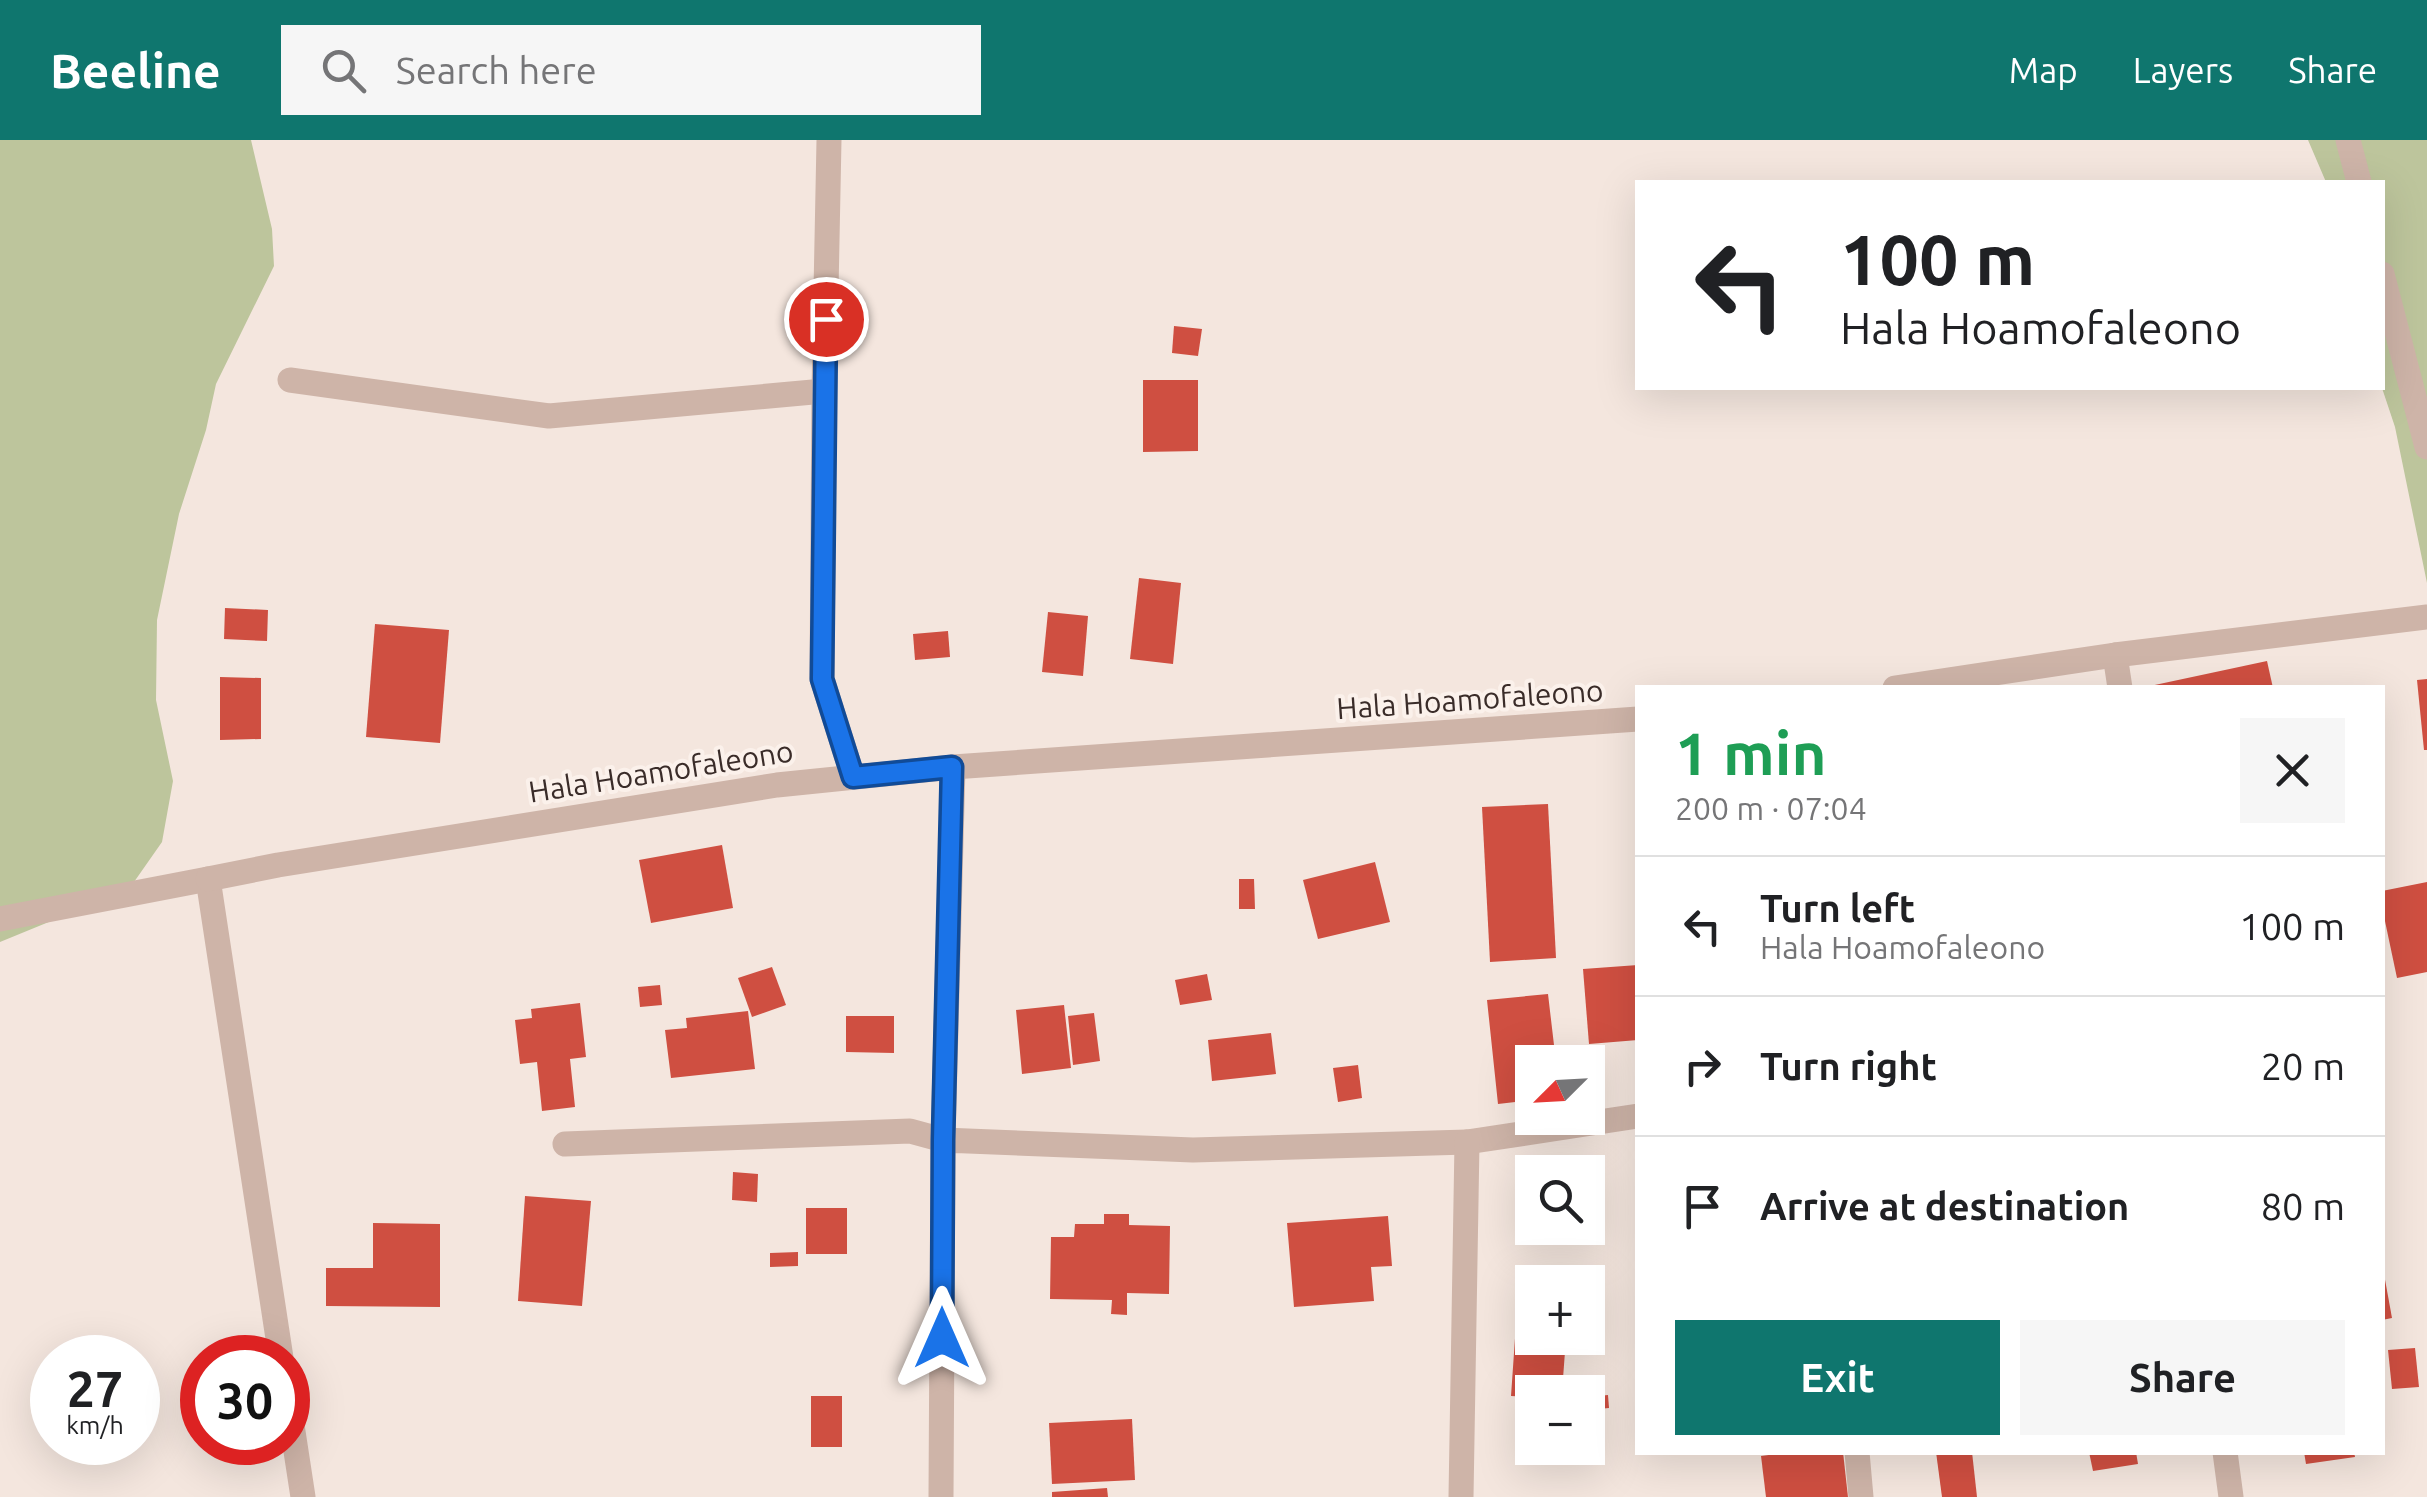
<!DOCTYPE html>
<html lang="en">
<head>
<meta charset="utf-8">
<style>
	body { margin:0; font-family:Ubuntu,sans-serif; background:#f6f6f6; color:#202124; height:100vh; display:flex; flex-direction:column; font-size:38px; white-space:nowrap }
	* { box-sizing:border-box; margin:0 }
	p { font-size:32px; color:#757577 }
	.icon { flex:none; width:55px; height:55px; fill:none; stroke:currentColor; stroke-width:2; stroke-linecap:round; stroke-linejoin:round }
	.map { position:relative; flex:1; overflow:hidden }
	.drawer { position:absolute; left:1635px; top:545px; width:750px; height:770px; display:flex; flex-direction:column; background:#fff; border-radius:0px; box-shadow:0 10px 40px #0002 }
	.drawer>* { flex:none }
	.guide { position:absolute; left:1635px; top:40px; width:750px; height:210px; border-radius:0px; box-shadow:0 10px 40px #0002; background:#fff; color:#202124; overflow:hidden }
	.needle { width:65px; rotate:246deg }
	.fabs { position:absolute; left:1515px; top:905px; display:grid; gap:20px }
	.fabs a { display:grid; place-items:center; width:90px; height:90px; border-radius:0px; background:#fff; box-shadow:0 10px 40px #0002; font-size:50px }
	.speed { position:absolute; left:30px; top:1195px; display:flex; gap:20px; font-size:50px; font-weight:700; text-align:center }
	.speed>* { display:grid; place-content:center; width:130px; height:130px; border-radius:50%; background:#fff; box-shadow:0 10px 40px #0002; line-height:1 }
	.speed small { font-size:25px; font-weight:400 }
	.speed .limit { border:15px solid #d22; background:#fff; color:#111 }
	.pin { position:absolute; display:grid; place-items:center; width:85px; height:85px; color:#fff; margin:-42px; border:5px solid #fff; border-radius:50%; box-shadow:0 2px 10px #0007 }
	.me { position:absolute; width:110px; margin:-55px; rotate:0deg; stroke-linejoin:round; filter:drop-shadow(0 0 8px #0008) }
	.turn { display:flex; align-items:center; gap:35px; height:210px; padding:0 40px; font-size:45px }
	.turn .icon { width:130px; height:130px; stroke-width:2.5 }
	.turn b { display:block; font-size:70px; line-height:85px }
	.round { display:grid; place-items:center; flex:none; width:105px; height:105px; border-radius:0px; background:#f6f6f6 }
	.headline { display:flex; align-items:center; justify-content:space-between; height:170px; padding:0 40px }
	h1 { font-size:60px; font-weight:600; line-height:75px; color:#1e9e55 }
	.cta { display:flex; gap:20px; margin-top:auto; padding:20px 40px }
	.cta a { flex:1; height:115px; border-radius:0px; background:#0f766e; color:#fff; font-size:40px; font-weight:600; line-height:115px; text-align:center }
	.cta a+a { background:#f6f6f6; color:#202124 }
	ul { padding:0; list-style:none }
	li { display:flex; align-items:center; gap:30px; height:140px; padding:0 40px; border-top:2px solid #e0e0e0 }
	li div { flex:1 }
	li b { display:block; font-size:38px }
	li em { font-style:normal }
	header { display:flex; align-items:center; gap:60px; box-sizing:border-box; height:140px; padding:0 50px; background:#0f766e; color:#fff }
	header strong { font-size:48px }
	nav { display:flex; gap:55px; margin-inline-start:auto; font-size:35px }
	.search { width:700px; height:90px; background:#f6f6f6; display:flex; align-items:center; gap:25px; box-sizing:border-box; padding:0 35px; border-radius:0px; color:#757577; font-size:38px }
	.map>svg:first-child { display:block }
</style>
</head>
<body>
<header>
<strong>Beeline</strong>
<div class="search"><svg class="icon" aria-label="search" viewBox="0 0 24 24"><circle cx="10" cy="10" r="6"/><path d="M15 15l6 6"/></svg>Search here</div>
<nav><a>Map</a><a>Layers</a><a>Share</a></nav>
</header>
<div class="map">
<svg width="2427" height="1357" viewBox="0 0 2427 1357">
	<rect width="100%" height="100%" fill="#f4e6de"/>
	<g fill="#bdc59c">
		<path d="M0,0h251l21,89 2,37 -58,118 -10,46 -27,84 -22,106 -1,80 17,81 -11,61 -28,40 -56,28 -78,32z"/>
		<path d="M2308,0h119v443l-32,-156 -13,-39v-206h-56z"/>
	</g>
	<g fill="#cf4f41">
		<path d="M1174,186l28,3 -4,27 -26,-3z"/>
		<path d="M1143,240h55v71l-55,1z"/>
		<path d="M1139,438l42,5 -8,81 -43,-5z"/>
		<path d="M225,468l43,2 -1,31 -43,-2z"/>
		<path d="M1048,472l40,4 -5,60 -41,-4z"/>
		<path d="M375,484l74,6 -9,113 -74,-6z"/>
		<path d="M948,491l2,26 -35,3 -2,-26z"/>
		<path d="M2267,521l6,27h-123v-2z"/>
		<path d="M220,537l41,1v61l-41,1z"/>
		<path d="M2427,539v71h-3l-7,-70z"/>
		<path d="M1548,664l8,154 -66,4 -8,-155z"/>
		<path d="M722,705l11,63 -82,15 -12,-63z"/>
		<path d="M1375,722l15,60 -72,17 -15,-59z"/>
		<path d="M1239,739h15l1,30h-16z"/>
		<path d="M2427,742v90l-30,6 -15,-71v-16z"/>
		<path d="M1638,825v75l-49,4 -6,-75z"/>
		<path d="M772,827l14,38 -34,12 -14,-39z"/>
		<path d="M1207,834l5,26 -32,5 -5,-25z"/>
		<path d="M660,845l2,20 -22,2 -2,-20z"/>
		<path d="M1548,854l8,68h-24v38l-34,4 -11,-104z"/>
		<path d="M580,863l6,54 -16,2 5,48 -33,4 -5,-49 -17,2 -5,-44 17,-2 -1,-9z"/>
		<path d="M1064,865l7,63 -49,6 -6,-64z"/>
		<path d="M748,871l7,58 -84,9 -6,-48 22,-2 -1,-10z"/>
		<path d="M1094,873l6,48 -27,4 -5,-49z"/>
		<path d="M846,876h48v37l-48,-1z"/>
		<path d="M1271,893l5,41 -64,7 -4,-41z"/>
		<path d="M1358,925l4,33 -24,4 -5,-34z"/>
		<path d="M733,1032l25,2 -1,28 -25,-2z"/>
		<path d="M525,1056l66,5 -9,105 -64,-5z"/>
		<rect x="806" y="1068" width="41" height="46"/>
		<path d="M1104,1074h25v11l41,1 -1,68 -42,-1v22l-16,-1 1,-14 -62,-1 1,-62h23l1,-13h29z"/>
		<path d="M1388,1076l4,50 -21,1 3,34 -80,6 -7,-84z"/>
		<path d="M373,1083l67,1v83l-114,-1v-38h47z"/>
		<path d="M798,1112v14l-28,1v-14z"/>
		<path d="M2384,1134l8,44 -10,2v-45z"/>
		<path d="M1516,1184l16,1v13h34l-4,54h-30v5l-21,-1z"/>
		<path d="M2415,1208l4,39 -27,2 -4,-39z"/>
		<path d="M1608,1255l1,13 -21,2v-13z"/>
		<rect x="811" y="1256" width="31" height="51"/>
		<path d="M1132,1279l3,61 -83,4 -3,-61z"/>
		<path d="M1792,1312h51l5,45h-82l-5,-41z"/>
		<path d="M1936,1312h36l5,45h-35z"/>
		<path d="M2089,1312h47l2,12 -45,7z"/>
		<path d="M2304,1312h50l1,5 -49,7z"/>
		<path d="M1107,1348l1,9h-56v-5z"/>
	</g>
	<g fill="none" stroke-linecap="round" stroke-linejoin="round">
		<g stroke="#ceb4a8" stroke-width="25">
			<path d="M829,0l-5,251 -2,288 31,98"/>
			<path d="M2348,0l11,42"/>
			<path d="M2382,134l45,173"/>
			<path d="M290,240l259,36 275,-25"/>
			<path d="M2115,515l5,33"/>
			<path d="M0,779l208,-40 73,479"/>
			<path d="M565,1004l345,-13 33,9 10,-373"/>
			<path d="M288,1259l15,98"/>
			<path d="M1857,1312l4,45"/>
			<path d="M2225,1312l6,45"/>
			<path d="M941,1357l2,-357 250,10 274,-8 171,-26"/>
			<path d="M1461,1357l6,-355"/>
		</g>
		<g stroke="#ceb4a8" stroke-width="25">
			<path d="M1895,548l220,-33 312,-38"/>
			<path d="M208,739l70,-14 499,-80 176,-18 685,-48"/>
		</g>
	</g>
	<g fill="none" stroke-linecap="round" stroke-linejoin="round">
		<defs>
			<path id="route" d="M826,179l-4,360 31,98 99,-10 -9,373 -1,198"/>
		</defs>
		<use href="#route" stroke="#114b97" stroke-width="25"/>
		<use href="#route" stroke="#1a73e8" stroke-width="18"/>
	</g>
	<g text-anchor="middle" stroke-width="8" stroke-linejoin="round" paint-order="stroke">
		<g font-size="30" fill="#3a2c29" stroke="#fbf1eb">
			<text transform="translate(1470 560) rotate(-4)" y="10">Hala Hoamofaleono</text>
			<text transform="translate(661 632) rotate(-9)" y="10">Hala Hoamofaleono</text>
		</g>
	</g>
</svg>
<div class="fabs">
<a><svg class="needle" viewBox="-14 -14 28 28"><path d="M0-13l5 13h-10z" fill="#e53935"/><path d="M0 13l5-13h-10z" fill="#757577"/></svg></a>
<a><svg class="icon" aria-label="search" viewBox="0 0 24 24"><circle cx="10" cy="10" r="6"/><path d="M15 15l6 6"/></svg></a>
<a>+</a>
<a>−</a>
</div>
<div class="speed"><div>27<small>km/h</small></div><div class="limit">30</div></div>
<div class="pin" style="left:826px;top:179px;background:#d93025"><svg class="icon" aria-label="arrive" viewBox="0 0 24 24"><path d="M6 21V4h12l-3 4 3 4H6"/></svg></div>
<svg class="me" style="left:942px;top:1198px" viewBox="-20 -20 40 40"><path d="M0-17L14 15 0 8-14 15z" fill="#1a73e8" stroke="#fff" stroke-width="4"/></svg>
<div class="guide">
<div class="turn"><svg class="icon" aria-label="left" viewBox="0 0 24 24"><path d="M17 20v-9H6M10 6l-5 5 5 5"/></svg><div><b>100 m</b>Hala Hoamofaleono</div></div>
</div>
<section class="drawer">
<div class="headline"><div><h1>1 min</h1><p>200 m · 07:04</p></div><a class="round"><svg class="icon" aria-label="close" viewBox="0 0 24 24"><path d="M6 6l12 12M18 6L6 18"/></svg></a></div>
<ul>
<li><svg class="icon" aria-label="left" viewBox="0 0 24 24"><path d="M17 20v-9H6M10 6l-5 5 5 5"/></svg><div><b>Turn left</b><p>Hala Hoamofaleono</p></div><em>100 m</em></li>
<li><svg class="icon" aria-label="right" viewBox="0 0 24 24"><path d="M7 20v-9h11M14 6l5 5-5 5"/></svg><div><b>Turn right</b></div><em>20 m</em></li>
<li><svg class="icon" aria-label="arrive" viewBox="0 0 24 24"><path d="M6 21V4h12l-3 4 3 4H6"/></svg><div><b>Arrive at destination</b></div><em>80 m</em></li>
</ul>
<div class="cta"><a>Exit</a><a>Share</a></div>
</section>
</div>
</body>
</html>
